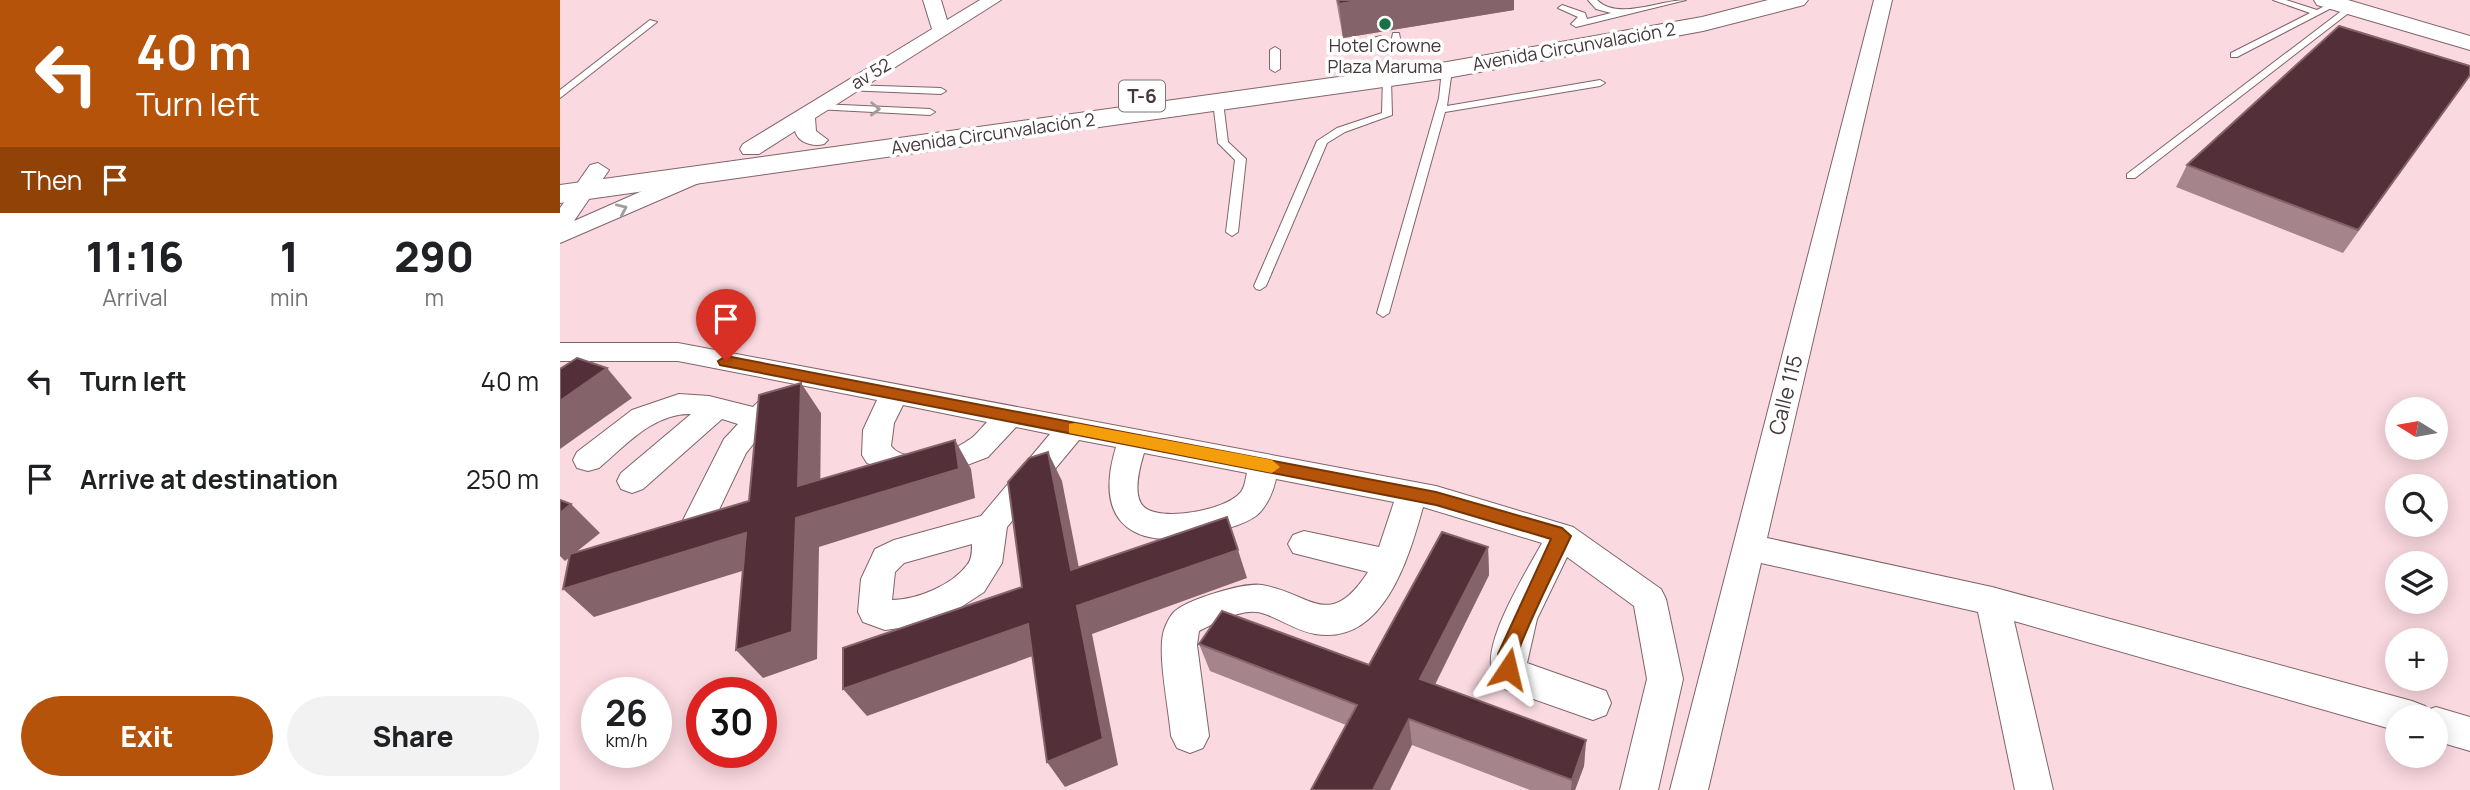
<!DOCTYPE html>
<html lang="en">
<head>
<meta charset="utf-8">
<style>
	body { margin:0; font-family:Manrope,sans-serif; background:#f2f2f2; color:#202124; height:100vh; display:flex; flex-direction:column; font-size:26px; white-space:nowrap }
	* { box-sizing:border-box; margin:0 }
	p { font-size:23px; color:#757577 }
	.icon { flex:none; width:38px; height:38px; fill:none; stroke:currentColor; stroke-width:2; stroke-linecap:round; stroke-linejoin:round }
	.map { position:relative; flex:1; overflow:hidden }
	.drawer { display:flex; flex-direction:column; background:#fff; width:560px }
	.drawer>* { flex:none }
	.guide { background:#b45309; color:#fff; overflow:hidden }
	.needle { width:46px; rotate:281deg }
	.fabs { position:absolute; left:1825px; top:397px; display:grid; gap:14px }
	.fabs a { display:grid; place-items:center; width:63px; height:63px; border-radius:50%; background:#fff; box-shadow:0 4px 18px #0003; font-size:35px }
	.speed { position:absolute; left:21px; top:677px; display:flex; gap:14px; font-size:35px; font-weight:700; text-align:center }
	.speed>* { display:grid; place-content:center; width:91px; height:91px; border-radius:50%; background:#fff; box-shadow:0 4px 18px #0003; line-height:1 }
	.speed small { font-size:18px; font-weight:400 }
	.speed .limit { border:10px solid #d22; background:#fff; color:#111 }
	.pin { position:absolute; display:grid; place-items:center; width:60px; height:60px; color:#fff; margin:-72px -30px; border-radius:50% 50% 50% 0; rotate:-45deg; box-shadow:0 0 7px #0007 }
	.pin .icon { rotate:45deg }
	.me { position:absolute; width:77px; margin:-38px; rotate:10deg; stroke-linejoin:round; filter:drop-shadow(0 0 5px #0008) }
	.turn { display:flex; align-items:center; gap:24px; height:147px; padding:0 21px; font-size:32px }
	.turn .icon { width:91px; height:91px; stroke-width:2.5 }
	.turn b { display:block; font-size:49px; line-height:60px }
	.then { display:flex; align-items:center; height:66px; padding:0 21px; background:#0003; gap:14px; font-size:26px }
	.eta { display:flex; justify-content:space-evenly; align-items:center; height:119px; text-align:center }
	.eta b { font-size:42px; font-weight:800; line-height:49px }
	.cta { display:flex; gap:14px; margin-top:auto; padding:14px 21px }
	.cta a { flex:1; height:80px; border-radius:42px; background:#b45309; color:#fff; font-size:28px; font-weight:800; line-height:80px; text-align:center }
	.cta a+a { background:#f2f2f2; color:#202124 }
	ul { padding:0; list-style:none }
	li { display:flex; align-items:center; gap:21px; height:98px; padding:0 21px }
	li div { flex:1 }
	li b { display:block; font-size:26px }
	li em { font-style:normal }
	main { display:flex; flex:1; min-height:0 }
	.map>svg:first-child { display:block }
</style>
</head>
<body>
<main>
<section class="drawer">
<div class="guide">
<div class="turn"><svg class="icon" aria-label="left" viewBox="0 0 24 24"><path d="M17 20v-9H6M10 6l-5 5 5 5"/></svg><div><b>40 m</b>Turn left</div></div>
<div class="then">Then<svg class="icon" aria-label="arrive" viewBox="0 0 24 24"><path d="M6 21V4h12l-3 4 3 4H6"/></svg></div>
</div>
<div class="eta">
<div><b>11:16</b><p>Arrival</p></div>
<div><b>1</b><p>min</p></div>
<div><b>290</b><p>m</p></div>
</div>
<ul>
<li><svg class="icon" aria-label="left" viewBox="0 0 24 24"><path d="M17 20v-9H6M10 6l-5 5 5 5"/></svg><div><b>Turn left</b></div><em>40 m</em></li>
<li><svg class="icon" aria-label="arrive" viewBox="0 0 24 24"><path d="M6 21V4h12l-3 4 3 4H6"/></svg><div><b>Arrive at destination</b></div><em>250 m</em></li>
</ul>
<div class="cta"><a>Exit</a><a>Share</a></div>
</section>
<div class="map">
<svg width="1910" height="790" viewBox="0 0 1910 790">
	<rect width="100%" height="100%" fill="#fad9e0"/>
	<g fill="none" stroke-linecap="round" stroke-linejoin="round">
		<defs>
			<g id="service">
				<path d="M1028,0h9c21,21 62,0 89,0l-110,27 -5,-3 7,-7 -20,-9 4,-3 23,8 2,6 24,-6 -15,-4z"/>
				<path d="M1713,0h13l31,10 17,-9 7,2 -104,54h-6v-4l79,-40z"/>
				<path d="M1788,6l7,2 -220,170h-8v-4z"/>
				<path d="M90,20l7,2 -97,76v-8z"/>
				<path d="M833,33h6l2,11 8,5 -5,3 -10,-5 -6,7h-6l-2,-2 5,-5 -12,-9 8,-2 10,7z"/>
				<path d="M715,47l5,3v19l-5,3 -5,-3v-19z"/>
				<path d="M887,67l5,3 -5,36 153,-26 5,3 -5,3 -155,26 -56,201 -6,4 -6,-4 62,-215 3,-28z"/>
				<path d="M823,77l8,2 1,36 -47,17 -18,11 -61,143 -6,4 -4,-1 -2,-3 63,-145 20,-13 45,-15z"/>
				<path d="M288,85l93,3 5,3 -5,3 -96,-4 -2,-2z"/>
				<path d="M658,99l5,3 5,40 18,17 -8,73 -6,4 -6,-4 9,-72 -17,-17 -5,-41z"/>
				<path d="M260,104l110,5 5,3 -5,3 -114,-6 -1,-2z"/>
			</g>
			<g id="minor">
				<path d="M363,0h18l6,20 33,-20h21l-186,118 1,13 12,9 -4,4c-11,3 -26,-1 -29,-13l-36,23h-16l-3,-5 3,-5 189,-115z"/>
				<path d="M1314,0h18l-125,538 225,49 420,114 13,5 2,4 9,-3 34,10v34l-34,-10v-23h-38v13l-384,-110 39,169h-38l-37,-178 -217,-49 -53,227h-38z"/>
				<path d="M38,163l11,7 -35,51 118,-52h16l3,5 -3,5 -148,64v-35l30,-43z"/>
				<path d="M0,343h118l758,143 137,41 88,62 5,10 17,80 -25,111h-38l27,-111 -13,-73 -67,-49 -30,62 -10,44 79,28 5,12 -5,12 -13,5 -88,-31c-5,-5 -10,-10 -13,-18 -9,-31 35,-100 50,-128l-119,-36c-14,50 -39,139 -108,127 -18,-3 -33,-14 -50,-20 -21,-8 -47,8 -66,17l-2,14 12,91 -6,12 -13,5 -13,-5 -6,-12c-2,-26 -13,-78 -8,-102 1,-6 7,-19 12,-23 14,-12 69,-29 87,-26 49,8 67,47 106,-13l-75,-19 -5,-9 5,-9 11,-4 75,16 15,-45 -118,-23c-3,13 -9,28 -20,37 -13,9 -31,13 -46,17 -73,19 -118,-7 -94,-86l-37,-7 -72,87 -5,36 -18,29 -26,17 -45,17 -28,4 -22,-8 -5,-10 3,-33 14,-30 19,-9 87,-24 69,-82 -34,-7 -28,30 -52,20h-32l-37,-14 -5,-8 1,-25 14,-30 -199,-39h-118zM343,405l84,17c-6,6 -12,15 -20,19 -17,12 -62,24 -76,5l3,-23zM584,453l103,20c-2,7 -2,15 -7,20 -14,17 -81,30 -97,13 -11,-12 -3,-40 1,-53zM412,544c0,7 0,16 -5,21 -15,20 -50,35 -75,35l3,-28 9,-9z"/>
				<path d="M119,394l30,2 44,11c9,-10 15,-12 27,-8l4,7 -38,47 -39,82 -11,4 -11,-4 -5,-9 44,-87 14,-15 -16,-5 -79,70 -11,4 -11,-4 -4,-8 4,-8 70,-59c-38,-1 -66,32 -92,54l-11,3 -11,-3 -4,-8 4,-8 55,-42z"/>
			</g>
			<path id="tertiary" d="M1754,0h34l122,36v14l-153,-45z"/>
			<path id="trunk" d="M1208,0h40l-4,5 -101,26 -256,47 -887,125v-18l887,-123 255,-45z"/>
		</defs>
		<use href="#service" stroke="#80646a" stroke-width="2"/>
		<use href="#minor" stroke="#80646a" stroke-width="2"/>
		<use href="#tertiary" stroke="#80646a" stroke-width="2"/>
		<use href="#trunk" stroke="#80646a" stroke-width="2"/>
		<use href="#service" fill="#fff" fill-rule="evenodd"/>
		<use href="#minor" fill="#fff" fill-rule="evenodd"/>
		<use href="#tertiary" fill="#fff" fill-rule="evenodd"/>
		<use href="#trunk" fill="#fff" fill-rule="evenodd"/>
	</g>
	<g fill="#a6848c">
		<path d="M776,0h178v10l-171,28z"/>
		<path d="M1910,75l-127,178 -167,-66 11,-22z"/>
		<path d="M928,547l1,28 -54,110 151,55 -2,26 -9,24h-45l-118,-45 -66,-20 -136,-54 -11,-27 170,21z"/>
	</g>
	<g fill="#85636b">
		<path d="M802,0h152v10l-171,28 -4,-34z"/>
		<path d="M47,368l25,30 -72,51v-48z"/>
		<path d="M241,383l20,30 -1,98 135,-71 16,29 4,29 -156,49 -2,112 -54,19 -27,-28 62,-164z"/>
		<path d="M488,452l14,29 23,118 -14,-29z"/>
		<path d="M11,504l29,29 -35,28 -5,-5v-43z"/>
		<path d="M186,533l25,29 -177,55 -31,-28z"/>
		<path d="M928,547l1,28 -65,131 -4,-27z"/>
		<path d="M678,550l9,28 -155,56 26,131 -53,22 -18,-25 30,-156z"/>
		<path d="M468,624l16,28 -177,64 -24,-27z"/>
		<path d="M849,719l3,26 -22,45h-17z"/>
		<path d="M1026,740l-2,26 -9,24h-4l1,-10z"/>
	</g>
	<g fill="#533039" stroke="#85636b" stroke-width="2">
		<path d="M778,0h24l-23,4z"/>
		<path d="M1779,26l131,40v9l-112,155 -171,-65z"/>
		<path d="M17,358l30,10 -47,33v-32z"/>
		<path d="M241,383l-3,103 157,-46 4,29 -163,49 -4,114 -56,18 10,-117 -183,56 7,-35 179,-53 10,-106z"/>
		<path d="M488,452l23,118 156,-53 11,33 -161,56 26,133 -56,23 -19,-138 -185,65v-41l179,-61 -14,-105 21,-24z"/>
		<path d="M0,500l11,4 -11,9z"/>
		<path d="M882,532l46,15 -68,132 166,61 -14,40 -163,-61 -36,71h-62l46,-85 -158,-61 23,-33 147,54z"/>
	</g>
	<defs><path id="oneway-chevron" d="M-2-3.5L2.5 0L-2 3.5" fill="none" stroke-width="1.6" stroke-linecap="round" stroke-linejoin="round" transform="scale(1.75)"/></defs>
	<g stroke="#a29c9c">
		<use href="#oneway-chevron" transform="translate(315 109) rotate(2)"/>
		<use href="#oneway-chevron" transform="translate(62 209) rotate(-24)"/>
	</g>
	<path fill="#b45309" stroke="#753606" stroke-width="2" d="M166,356l710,136 126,36 9,8c-17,36 -35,71 -50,108 -4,11 -1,22 -5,32l-8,2 -7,-2 -3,-22 53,-115 -115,-34 -716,-140 -2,-4z"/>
	<path fill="#f59e0b" d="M515,423l197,37 8,7 -8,6 -203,-40v-9z"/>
	<circle fill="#187245" stroke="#fff" stroke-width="2.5" cx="825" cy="24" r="7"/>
	<g text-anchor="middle" stroke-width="7" stroke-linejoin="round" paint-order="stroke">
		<g font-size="18" fill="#44383a" stroke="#fff">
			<text x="825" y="52">Hotel Crowne<tspan x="825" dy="21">Plaza Maruma</tspan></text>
		</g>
		<g font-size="18" fill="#44383a" stroke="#fff">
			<text transform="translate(1014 47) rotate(-10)" y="6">Avenida Circunvalación 2</text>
			<text transform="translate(311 74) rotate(-31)" y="6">av 52</text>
			<text transform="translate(433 134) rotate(-8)" y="6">Avenida Circunvalación 2</text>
		</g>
		<rect fill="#fff" stroke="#7c7475" stroke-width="2" x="559" y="80.5" width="46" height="31" rx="5"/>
		<g font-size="19" font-weight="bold" fill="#44383a">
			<text x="582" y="103">T-6</text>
		</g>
		<g font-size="21" fill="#44383a" stroke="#fff">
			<text transform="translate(1226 395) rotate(-76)" y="7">Calle 115</text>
		</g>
	</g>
</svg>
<div class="fabs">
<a><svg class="needle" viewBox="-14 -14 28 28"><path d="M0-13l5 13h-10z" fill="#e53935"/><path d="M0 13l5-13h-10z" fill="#757577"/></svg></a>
<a><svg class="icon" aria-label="search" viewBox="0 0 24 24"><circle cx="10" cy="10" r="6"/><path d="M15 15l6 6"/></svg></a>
<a><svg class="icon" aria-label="layers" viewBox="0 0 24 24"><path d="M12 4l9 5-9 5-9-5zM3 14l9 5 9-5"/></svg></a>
<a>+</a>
<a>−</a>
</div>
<div class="speed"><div>26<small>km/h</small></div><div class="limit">30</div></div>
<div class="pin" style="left:166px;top:361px;background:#d93025"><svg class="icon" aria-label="arrive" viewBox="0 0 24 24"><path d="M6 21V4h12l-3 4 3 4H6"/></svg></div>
<svg class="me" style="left:948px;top:669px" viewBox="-20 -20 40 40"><path d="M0-17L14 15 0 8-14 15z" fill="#b45309" stroke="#fff" stroke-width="4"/></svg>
</div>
</main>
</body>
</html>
